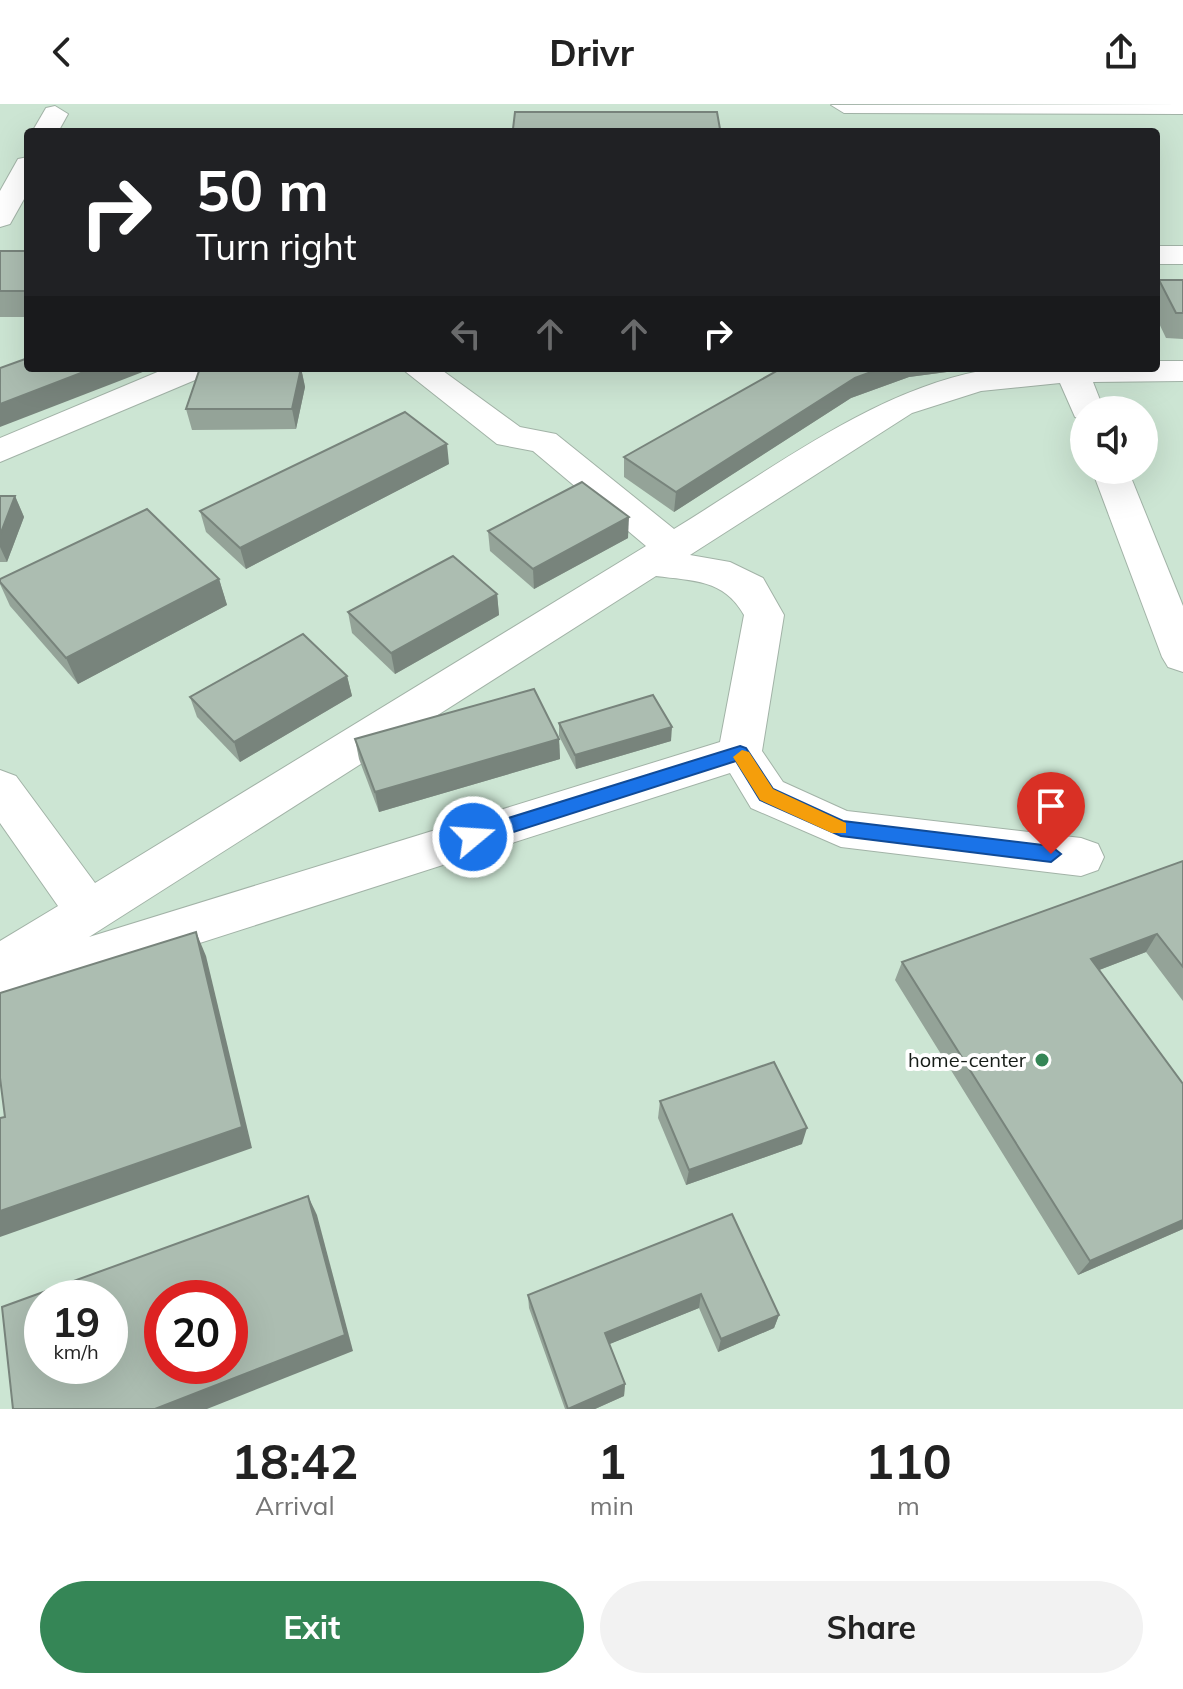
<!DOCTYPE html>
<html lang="en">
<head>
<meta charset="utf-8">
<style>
	body { margin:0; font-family:Mulish,sans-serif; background:#f2f2f2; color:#222; height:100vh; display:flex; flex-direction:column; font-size:30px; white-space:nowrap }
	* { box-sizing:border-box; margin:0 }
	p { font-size:26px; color:#767676 }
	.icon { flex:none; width:44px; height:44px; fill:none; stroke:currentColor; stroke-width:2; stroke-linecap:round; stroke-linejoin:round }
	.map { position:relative; height:1305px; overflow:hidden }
	.details { display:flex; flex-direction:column; background:#fff; flex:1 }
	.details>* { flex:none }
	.banner { position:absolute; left:24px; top:24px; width:1136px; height:244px; border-radius:8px; box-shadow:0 8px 32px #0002; background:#202124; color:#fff; overflow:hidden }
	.fabs { position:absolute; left:1070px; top:292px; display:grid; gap:16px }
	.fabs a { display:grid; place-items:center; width:88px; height:88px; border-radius:50%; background:#fff; box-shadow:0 8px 32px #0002; font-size:40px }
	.speed { position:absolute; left:24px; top:1176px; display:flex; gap:16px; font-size:40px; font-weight:700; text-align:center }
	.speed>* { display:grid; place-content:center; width:104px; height:104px; border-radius:50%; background:#fff; box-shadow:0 8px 32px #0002; line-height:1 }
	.speed small { font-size:20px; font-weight:400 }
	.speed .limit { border:12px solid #d22; background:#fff; color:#111 }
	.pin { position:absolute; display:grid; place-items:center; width:68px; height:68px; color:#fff; margin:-82px -34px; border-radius:50% 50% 50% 0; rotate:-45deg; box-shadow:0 0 8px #0007 }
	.pin .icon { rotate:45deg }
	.me { position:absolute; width:88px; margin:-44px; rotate:72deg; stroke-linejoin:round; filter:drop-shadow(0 0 6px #0008) }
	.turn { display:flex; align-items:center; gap:28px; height:168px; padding:0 40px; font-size:36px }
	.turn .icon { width:104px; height:104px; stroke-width:2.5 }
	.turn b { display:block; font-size:56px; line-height:68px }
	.lanes { display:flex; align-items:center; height:76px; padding:0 40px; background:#0003; justify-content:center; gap:40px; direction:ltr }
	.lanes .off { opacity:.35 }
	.eta { display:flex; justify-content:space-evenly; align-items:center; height:136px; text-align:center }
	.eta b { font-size:48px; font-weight:700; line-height:56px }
	.button { display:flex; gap:16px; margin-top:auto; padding:16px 40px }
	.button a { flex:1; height:92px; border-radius:48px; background:#358656; color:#fff; font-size:32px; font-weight:700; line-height:92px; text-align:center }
	.button a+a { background:#f2f2f2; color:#222 }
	header { display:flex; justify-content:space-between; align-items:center; height:104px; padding:0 40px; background:#fff; font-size:36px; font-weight:700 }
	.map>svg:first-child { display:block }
</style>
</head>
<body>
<header><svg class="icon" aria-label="back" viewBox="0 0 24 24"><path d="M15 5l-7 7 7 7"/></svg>Drivr<svg class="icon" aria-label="share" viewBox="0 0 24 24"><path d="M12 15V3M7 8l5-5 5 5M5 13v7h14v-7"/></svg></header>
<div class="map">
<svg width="1183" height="1305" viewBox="0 0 1183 1305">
	<rect width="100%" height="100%" fill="#def0e3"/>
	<path fill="#cce5d3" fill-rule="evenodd" d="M0,0h1183v1305h-1183zM28,28h1128v236h-1128zM1084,306h60v60h-60zM42,1194h68v68h-68zM162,1194h68v68h-68z"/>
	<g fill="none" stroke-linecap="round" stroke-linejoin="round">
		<defs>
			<g id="minor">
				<path d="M1183,0v10l-339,-1 -13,-8z"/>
				<path d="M55,2l13,8 -10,18h-26l14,-24z"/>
				<path d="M28,53v35l-18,32 -10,3v-36l18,-32z"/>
				<rect x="1156" y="142" width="27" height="18"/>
				<path d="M1156,257h27v20l-90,1 11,28h-20v10l-9,-3 -15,-34 -79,8 -69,22 -222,142 40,7 33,16 21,37 -22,136 21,31 64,29 234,27 17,6 6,13 -6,13 -17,6 -240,-29 -90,-39 -21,-35 -730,234v-66l58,-35 -58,-83v-53l16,6 79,107 551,-337 -113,-95 -36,-7 -96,-76h38l81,59 36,7 118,95c94,-57 197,-137 306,-158 56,-11 119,-3 176,-3zM656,472c37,5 68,3 88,39l-24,127 -631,195z"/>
				<path d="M167,264h45l-5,7 -207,87v-24z"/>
				<path d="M1092,366h36l55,136v66l-15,-5 -6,-10z"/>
			</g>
		</defs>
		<use href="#minor" stroke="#a2b3a7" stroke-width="2"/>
		<use href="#minor" fill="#fff" fill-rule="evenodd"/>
	</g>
	<g fill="#94a398">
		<rect x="513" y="25" width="207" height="3"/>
		<rect x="0" y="147" width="28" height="66"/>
		<path d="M1159,176h24v59l-17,-1 -10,-21v-27z"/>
		<path d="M301,264l4,19 -9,42 -104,1 -6,-21z"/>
		<path d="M782,264h195l-68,9 -58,21 -177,114 -50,-35v-20z"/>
		<path d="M449,360l-203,105 -40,-37 -6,-21z"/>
		<path d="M0,392h15l9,21 -17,45h-7z"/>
		<path d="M488,427l140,7 -94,51 -44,-38z"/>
		<path d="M0,475h219l8,26 -149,79 -68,-78 -10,-22z"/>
		<path d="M497,490l2,21 -104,59 -43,-41 -4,-21z"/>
		<path d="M347,572l5,20 -112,66 -43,-45 -7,-20z"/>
		<path d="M559,619l112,18 -95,28 -17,-33z"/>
		<path d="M355,635h204l1,20 -181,53 -20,-53z"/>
		<path d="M1183,757v140l-37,-49 -47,18 84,259 -105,46 -183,-295 7,-18z"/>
		<path d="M660,997l142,43 -116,41 -28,-67z"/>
		<path d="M732,1110l47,101 -5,13 -56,24 -19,-44 -90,36 16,40 -1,12 -29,13h-30l-36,-101 -1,-13z"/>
	</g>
	<g fill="#78847c">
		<path d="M94,264h59l-153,59v-23z"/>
		<path d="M301,264l4,19 -9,42 -4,-20z"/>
		<path d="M882,264h95l-68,9 -58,21 -177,114 2,-20 179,-114z"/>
		<path d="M447,340l2,20 -203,105 -6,-21z"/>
		<path d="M15,392l9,21 -17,45 -7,-15v-12z"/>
		<path d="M629,413l-1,21 -94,51 -1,-20z"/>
		<path d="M219,475l8,26 -149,79 -12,-26z"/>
		<path d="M497,490l2,21 -104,59 -4,-21z"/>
		<path d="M347,572l5,20 -112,66 -6,-20z"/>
		<path d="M672,623l-1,14 -95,28 -1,-14z"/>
		<path d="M559,635l1,20 -181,53 -4,-20z"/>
		<path d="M196,828l10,24 46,192 -252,89v-26z"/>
		<path d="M1157,830l-11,18 -65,25 10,-18z"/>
		<path d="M807,1024l-5,16 -116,41 3,-15z"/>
		<path d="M308,1092l9,19 36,136 -146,58h-52z"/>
		<path d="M1183,1116v9l-105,46 12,-14z"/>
		<path d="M701,1190l-2,14 -94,38v-13z"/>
		<path d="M779,1211l-5,13 -56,24 3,-13z"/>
		<path d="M625,1280l-1,12 -29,13h-26z"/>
	</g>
	<g fill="#acbdb1" stroke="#78847c" stroke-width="2" fill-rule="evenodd">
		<path d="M515,8h202l3,17h-207z"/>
		<rect x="0" y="147" width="28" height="40"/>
		<path d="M1159,176h24v33h-7z"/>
		<path d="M28,254v10h66l-94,36v-36z"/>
		<path d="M200,264h101l-9,41h-106z"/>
		<path d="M782,264h100l-27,10 -179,114 -52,-35z"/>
		<path d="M405,308l42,32 -207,104 -40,-37z"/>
		<path d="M582,378l47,35 -96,52 -45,-38z"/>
		<path d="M0,392h15l-15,39z"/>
		<path d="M147,405l72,70 -153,79 -66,-76v-3z"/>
		<path d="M453,452l44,38 -106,59 -43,-41z"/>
		<path d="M303,530l44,42 -113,66 -44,-45z"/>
		<path d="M534,585l25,50 -184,53 -20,-53z"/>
		<path d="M653,591l19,32 -97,28 -16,-32z"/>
		<path d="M1183,757v106l-26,-33 -66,25 92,125v136l-93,41 -188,-299z"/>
		<path d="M196,828l46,195 -242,84v-93l5,-1 -5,-39v-85z"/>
		<path d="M774,958l33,66 -118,42 -29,-69z"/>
		<path d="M308,1092l37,139 -190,74h-142l-11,-102zM42,1194h68v68h-68zM162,1194h68v68h-68z"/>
		<path d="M732,1110l47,101 -58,24 -20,-45 -96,39 20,51 -57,25 -40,-114z"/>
	</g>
	<path fill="#1a73e8" stroke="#114b97" stroke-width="2" d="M740,642l6,2 27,41 70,32 208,25 10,8 -10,8 -210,-26 -81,-36 -24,-39 -263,84 -9,-8 9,-8z"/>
	<path fill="#f59e0b" d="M742,646l7,2 24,37 73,34v10h-14l-72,-33 -27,-43z"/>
	<circle fill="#358656" stroke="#fff" stroke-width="3" cx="1042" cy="956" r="8"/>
	<g text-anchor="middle" stroke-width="8" stroke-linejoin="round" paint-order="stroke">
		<g font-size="20" fill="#161d18" stroke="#fff" text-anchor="end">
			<text x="1026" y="963">home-center</text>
		</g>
	</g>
</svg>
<div class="fabs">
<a><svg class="icon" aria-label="sound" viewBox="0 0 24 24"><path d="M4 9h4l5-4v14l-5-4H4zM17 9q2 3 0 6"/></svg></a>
</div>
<div class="speed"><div>19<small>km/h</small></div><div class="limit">20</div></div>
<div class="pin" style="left:1051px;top:750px;background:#d93025"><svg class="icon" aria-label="arrive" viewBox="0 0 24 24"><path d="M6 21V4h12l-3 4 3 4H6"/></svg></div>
<svg class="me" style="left:473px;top:733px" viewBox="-20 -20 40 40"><circle r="17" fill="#1a73e8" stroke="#fff" stroke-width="3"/><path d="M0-11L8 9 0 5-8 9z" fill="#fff"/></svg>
<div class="banner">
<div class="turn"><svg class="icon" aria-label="right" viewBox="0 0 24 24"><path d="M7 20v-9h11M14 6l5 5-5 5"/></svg><div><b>50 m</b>Turn right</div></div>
<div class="lanes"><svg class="icon off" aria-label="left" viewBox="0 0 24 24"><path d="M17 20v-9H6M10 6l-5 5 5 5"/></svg><svg class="icon off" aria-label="ahead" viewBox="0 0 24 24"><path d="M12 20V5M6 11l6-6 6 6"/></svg><svg class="icon off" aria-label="ahead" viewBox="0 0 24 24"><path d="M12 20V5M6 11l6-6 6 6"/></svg><svg class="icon" aria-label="right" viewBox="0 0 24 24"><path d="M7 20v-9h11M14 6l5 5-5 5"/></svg></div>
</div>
</div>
<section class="details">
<div class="eta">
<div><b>18:42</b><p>Arrival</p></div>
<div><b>1</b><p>min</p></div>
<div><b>110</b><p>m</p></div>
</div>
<div class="button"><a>Exit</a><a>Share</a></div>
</section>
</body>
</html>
